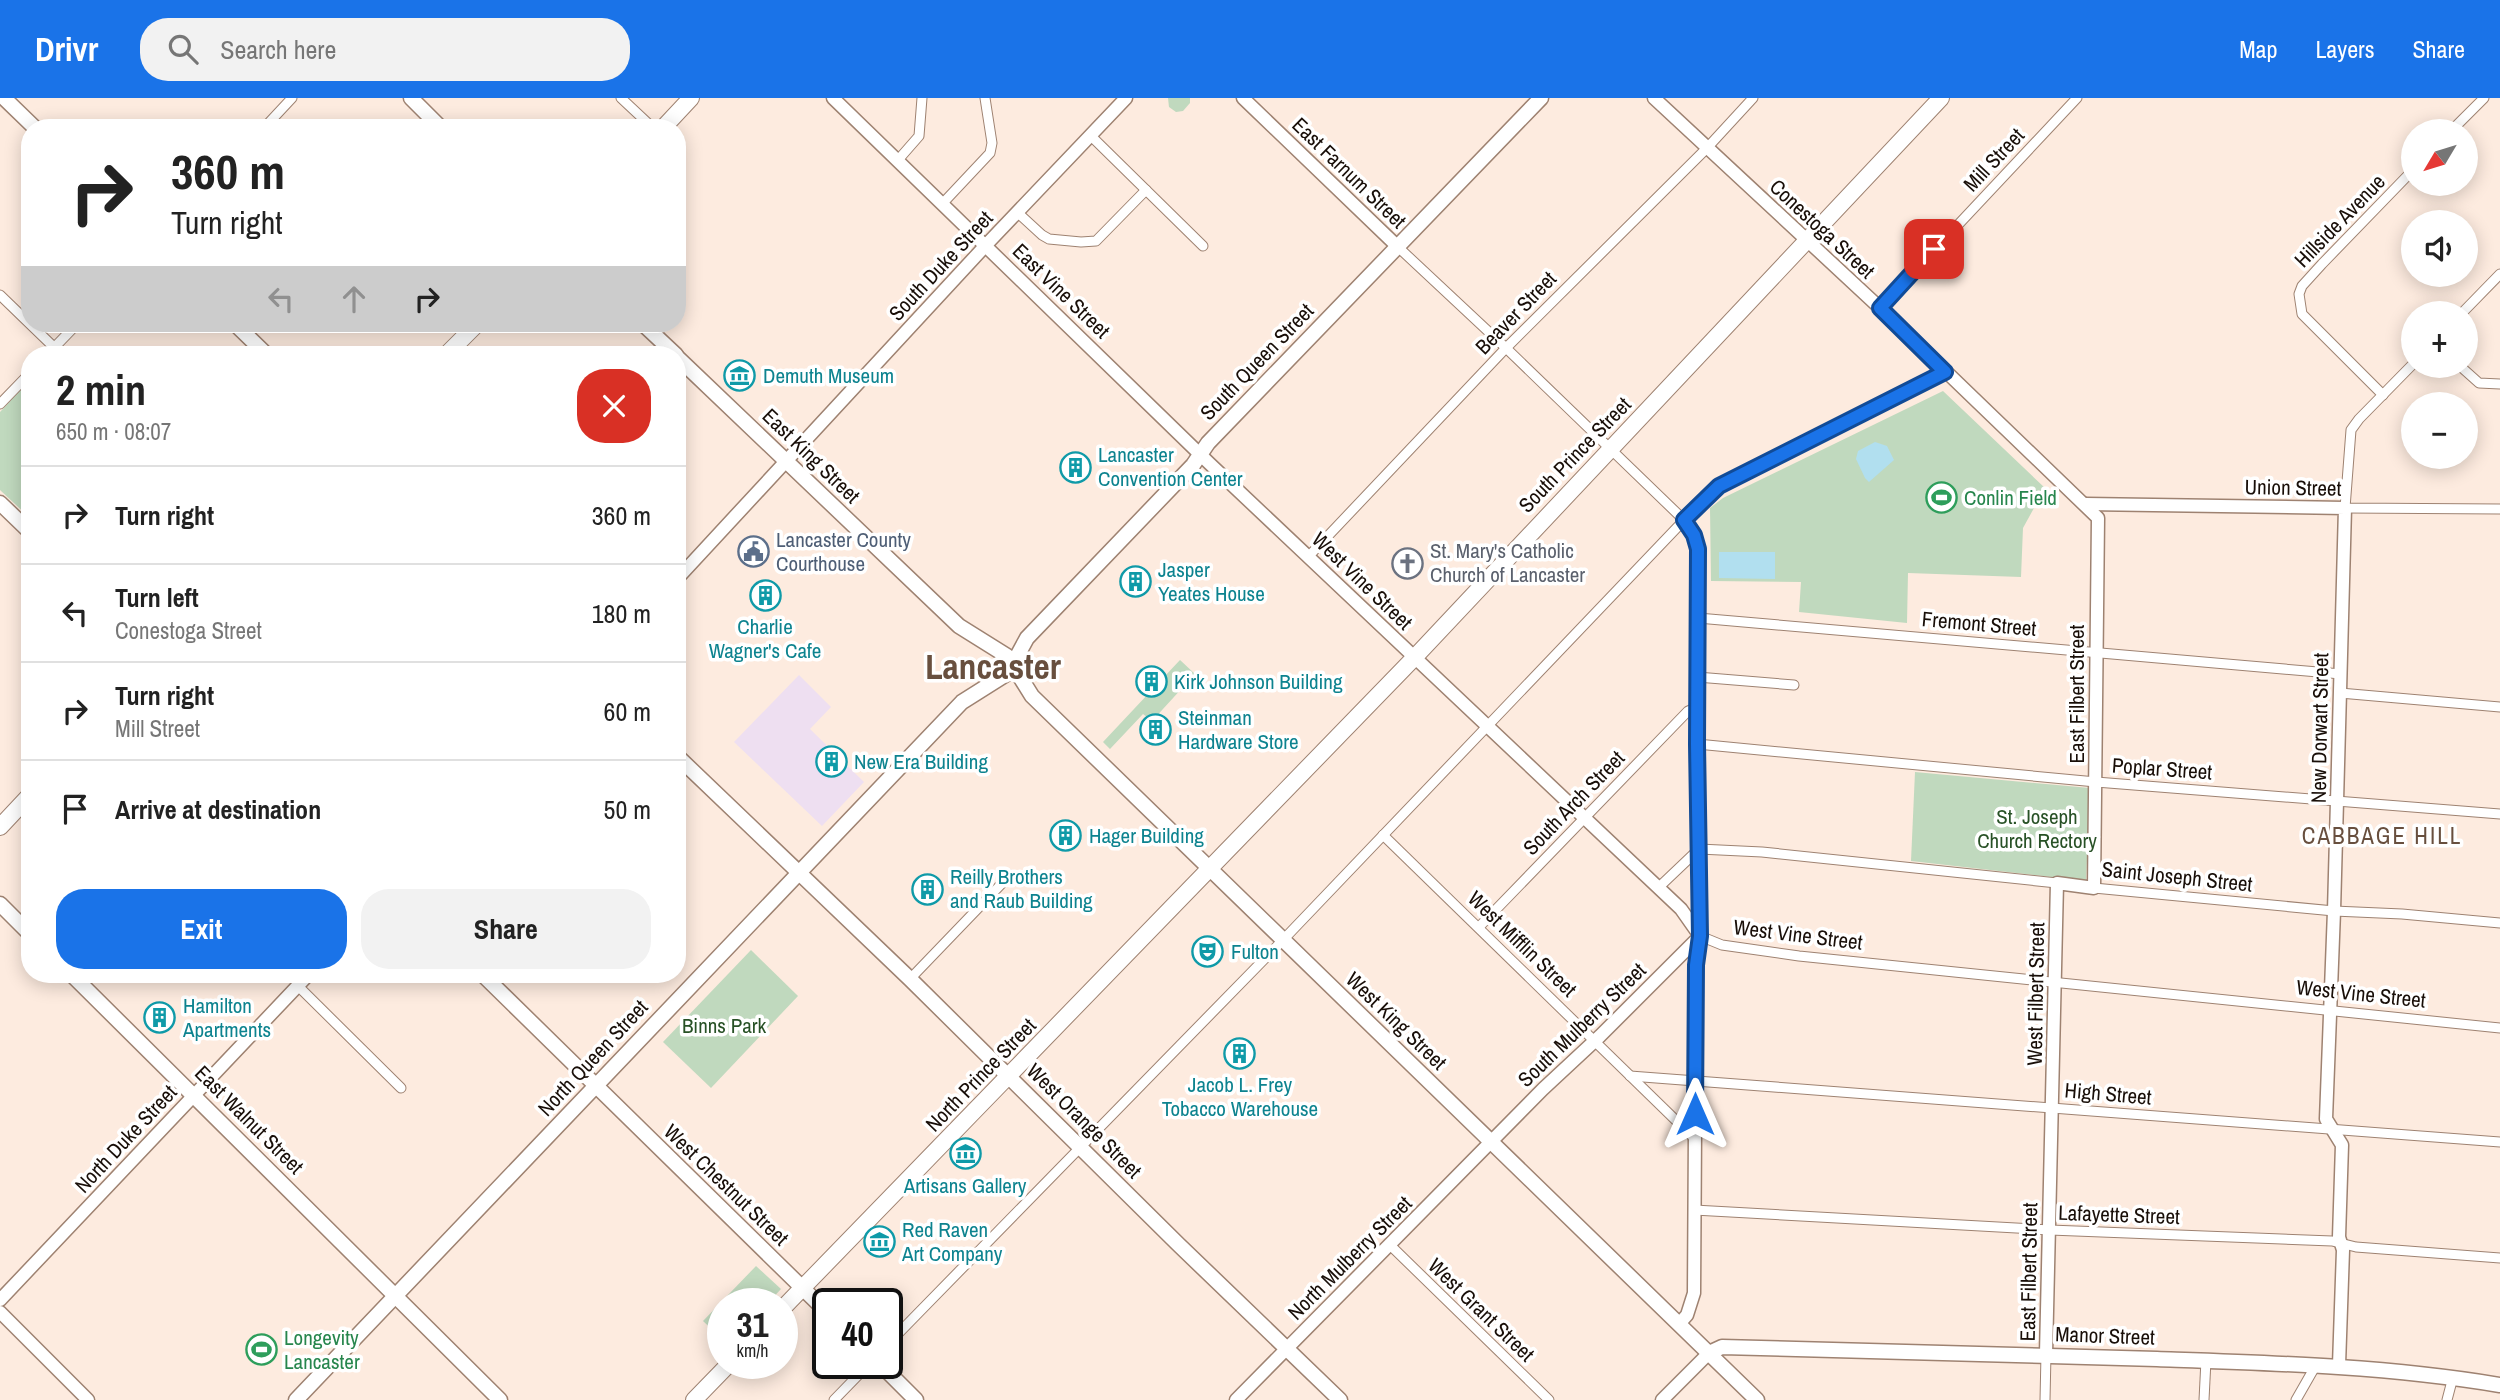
<!DOCTYPE html>
<html lang="en">
<head>
<meta charset="utf-8">
<style>
	body { margin:0; font-family:"Archivo Narrow",sans-serif; background:#f2f2f2; color:#222; height:100vh; display:flex; flex-direction:column; font-size:26px; white-space:nowrap }
	* { box-sizing:border-box; margin:0 }
	p { font-size:23px; color:#767676 }
	.icon { flex:none; width:38px; height:38px; fill:none; stroke:currentColor; stroke-width:2; stroke-linecap:round; stroke-linejoin:round }
	.map { position:relative; flex:1; overflow:hidden }
	.side { position:absolute; left:21px; top:248px; width:665px; height:637px; display:flex; flex-direction:column; background:#fff; border-radius:28px; box-shadow:0 4px 18px #0003 }
	.side>* { flex:none }
	.top-card { position:absolute; left:21px; top:21px; width:665px; height:214px; border-radius:28px; box-shadow:0 4px 18px #0003; background:#fff; color:#222; overflow:hidden }
	.needle { width:46px; rotate:232deg }
	.buttons { position:absolute; left:2401px; top:21px; display:grid; gap:14px }
	.buttons a { display:grid; place-items:center; width:77px; height:77px; border-radius:50%; background:#fff; box-shadow:0 4px 18px #0003; font-size:35px }
	.speed { position:absolute; left:707px; top:1190px; display:flex; gap:14px; font-size:35px; font-weight:700; text-align:center }
	.speed>* { display:grid; place-content:center; width:91px; height:91px; border-radius:50%; background:#fff; box-shadow:0 4px 18px #0003; line-height:1 }
	.speed small { font-size:18px; font-weight:400 }
	.speed .limit { border:4px solid #111; border-radius:10px; background:#fff; color:#111 }
	.pin { position:absolute; display:grid; place-items:center; width:60px; height:60px; color:#fff; margin:-30px; border-radius:14px; box-shadow:0 4px 10px #0006 }
	.me { position:absolute; width:77px; margin:-38px; rotate:0deg; stroke-linejoin:round; filter:drop-shadow(0 0 5px #0008) }
	.turn { display:flex; align-items:center; gap:24px; height:147px; padding:0 35px; font-size:32px }
	.turn .icon { width:91px; height:91px; stroke-width:2.5 }
	.turn b { display:block; font-size:49px; line-height:60px }
	.lanes { display:flex; align-items:center; height:66px; padding:0 35px; background:#0003; justify-content:center; gap:35px; direction:ltr }
	.lanes .off { opacity:.35 }
	.round { display:grid; place-items:center; flex:none; width:74px; height:74px; border-radius:28px; background:#f2f2f2 }
	.overview { display:flex; align-items:center; justify-content:space-between; height:119px; padding:0 35px }
	h1 { font-size:42px; font-weight:700; line-height:52px }
	.button { display:flex; gap:14px; margin-top:auto; padding:14px 35px }
	.button a { flex:1; height:80px; border-radius:28px; background:#1a73e8; color:#fff; font-size:28px; font-weight:700; line-height:80px; text-align:center }
	.button a+a { background:#f2f2f2; color:#222 }
	ul { padding:0; list-style:none }
	li { display:flex; align-items:center; gap:21px; height:98px; padding:0 35px; border-top:2px solid #e0e0e0 }
	li div { flex:1 }
	li b { display:block; font-size:26px }
	li em { font-style:normal }
	header { display:flex; align-items:center; gap:42px; box-sizing:border-box; height:98px; padding:0 35px; background:#1a73e8; color:#fff }
	header strong { font-size:33px }
	nav { display:flex; gap:38px; margin-inline-start:auto; font-size:24px }
	.search { width:490px; height:63px; background:#f2f2f2; display:flex; align-items:center; gap:18px; box-sizing:border-box; padding:0 24px; border-radius:28px; color:#767676; font-size:26px }
	.map>svg:first-child { display:block }
</style>
</head>
<body>
<header>
<strong>Drivr</strong>
<div class="search"><svg class="icon" aria-label="search" viewBox="0 0 24 24"><circle cx="10" cy="10" r="6"/><path d="M15 15l6 6"/></svg>Search here</div>
<nav><a>Map</a><a>Layers</a><a>Share</a></nav>
</header>
<div class="map">
<svg width="2500" height="1302" viewBox="0 0 2500 1302">
	<rect width="100%" height="100%" fill="#fdebdf"/>
	<path fill="#eedff1" d="M799,577l32,32 -21,22 54,53 -42,44 -88,-84z"/>
	<g fill="#c0d9be">
		<path d="M1168,0h22v5l-7,8 -7,1 -7,-5z"/>
		<path d="M30,282v138l-30,-28v-78z"/>
		<path d="M1943,293l102,97 -22,40 -2,49 -113,-4 -1,50 -108,-11 2,-30 -90,-1 -1,-73 13,-10z"/>
		<path d="M1180,562l15,14 -43,47 -9,-7 -33,35 -7,-7z"/>
		<path d="M1915,674l175,16 -4,93 -175,-20z"/>
		<path d="M751,852l47,46 -87,92 -48,-46z"/>
		<path d="M756,1168l25,23 -14,15h-44v36l-20,-19z"/>
	</g>
	<g fill="#b1dfef">
		<path d="M1875,344l12,4 7,14 -25,22 -4,-4 -9,-19 2,-8z"/>
		<path d="M1719,454h56v27l-56,-1z"/>
	</g>
	<g fill="none" stroke-linecap="round" stroke-linejoin="round">
		<defs>
			<g id="street">
				<path d="M621,0l32,30"/>
				<path d="M264,30l28,-30"/>
				<path d="M2451,33l33,-33"/>
				<path d="M1090,37l113,111"/>
				<path d="M898,62l21,-24 3,-38"/>
				<path d="M943,105l47,-50 2,-10 -7,-45"/>
				<path d="M1017,114l25,23 7,4 32,3 15,-1 50,-51"/>
				<path d="M1398,149l108,101 178,172 13,22 3,394 22,9 77,11 701,72"/>
				<path d="M0,197l62,60"/>
				<path d="M1880,210l197,-210"/>
				<path d="M2462,215l38,-39"/>
				<path d="M47,257l30,-31"/>
				<path d="M2413,266l-54,55 -8,11 -6,78 155,1"/>
				<path d="M2460,268l19,17 21,1"/>
				<path d="M2383,297l-81,-81 -3,-20 3,-8 20,-22 91,-94"/>
				<path d="M0,306l30,-31"/>
				<path d="M1308,459l197,-208 202,-201 46,-50"/>
				<path d="M1698,520l643,56"/>
				<path d="M1697,579l97,8"/>
				<path d="M2340,595l160,14"/>
				<path d="M1697,646l399,38 404,32"/>
				<path d="M1383,737l312,304"/>
				<path d="M1658,790l41,-39 63,3 295,31"/>
				<path d="M2094,790l240,23 68,3 98,9"/>
				<path d="M1479,829l209,-216 9,-4"/>
				<path d="M910,881l100,-104"/>
				<path d="M298,888l103,102"/>
				<path d="M1630,978l870,66"/>
				<path d="M1694,1112l356,20 282,11 24,6 144,11"/>
				<path d="M1390,1147l159,155"/>
				<path d="M887,1247l396,-405 427,-447 20,-13 215,-108"/>
				<path d="M834,1302l36,-37"/>
				<path d="M2045,1302l1,-46"/>
				<path d="M2204,1302l2,-40"/>
				<path d="M2296,1302l20,-35"/>
				<path d="M2447,1302l6,-23"/>
			</g>
			<g id="secondary">
				<path d="M833,0l377,366 471,445 19,27"/>
				<path d="M1243,0l155,149"/>
				<path d="M1654,0l226,210 218,210 -4,370 -37,-5 -11,471"/>
				<path d="M2086,406l259,4 -11,403 -8,208 16,26 -3,92 4,13 -4,115"/>
				<path d="M677,481l309,-334 140,-147"/>
				<path d="M0,1202l308,-325"/>
				<path d="M0,1214l88,88"/>
				<path d="M1679,1226l8,-9 7,-22 2,-328 4,-29"/>
				<path d="M1236,1302l307,-311 57,-53 100,-100"/>
				<path d="M1662,1302l47,-47"/>
			</g>
			<g id="primary">
				<path d="M4,0l31,30"/>
				<path d="M411,0l30,30"/>
				<path d="M235,226l32,31"/>
				<path d="M643,226l33,31"/>
				<path d="M677,259l282,269 48,30 25,40 725,704"/>
				<path d="M0,405l30,29"/>
				<path d="M677,658l233,223 269,266 161,155"/>
				<path d="M0,806l30,30"/>
				<path d="M72,877l428,425"/>
				<path d="M483,877l345,338"/>
				<path d="M1709,1255l13,-6c145,3 290,7 435,12 115,4 229,7 343,26"/>
				<path d="M879,1265l37,37"/>
				<path d="M296,1302l666,-698 46,-29 19,-35 166,-173 15,-22 333,-345"/>
			</g>
			<g id="highway">
				<path d="M663,30l28,-30"/>
				<path d="M446,257l31,-31"/>
				<path d="M0,729l30,-32"/>
				<path d="M782,1211l632,-651 527,-560"/>
				<path d="M694,1302l36,-37"/>
			</g>
		</defs>
		<use href="#street" stroke="#9e8271" stroke-width="11"/>
		<use href="#secondary" stroke="#9e8271" stroke-width="15"/>
		<use href="#primary" stroke="#9e8271" stroke-width="17"/>
		<use href="#highway" stroke="#9e8271" stroke-width="18"/>
		<use href="#street" stroke="#fff" stroke-width="9"/>
		<use href="#secondary" stroke="#fff" stroke-width="12"/>
		<use href="#primary" stroke="#fff" stroke-width="14"/>
		<use href="#highway" stroke="#fff" stroke-width="16"/>
	</g>
	<g fill="none" stroke-linecap="round" stroke-linejoin="round">
		<defs>
			<path id="route" d="M1695,1016l1,-149 4,-29 -3,-192 1,-195 -4,-14 -10,-15 35,-34 226,-114 -65,-64 54,-59"/>
		</defs>
		<use href="#route" stroke="#114b97" stroke-width="18"/>
		<use href="#route" stroke="#1a73e8" stroke-width="12"/>
	</g>
	<defs>
		<symbol id="museum-ring" viewBox="-11 -11 22 22"><circle r="9.5" fill="#fff" stroke="#0f9aa8" stroke-width="1.5"/><path d="M0-6L6-3V-2H-6V-3ZM-5-1h2V3h-2ZM-1-1h2V3h-2ZM3-1h2V3H3ZM-6 4H6V6H-6Z" fill="#0f9aa8"/></symbol>
		<symbol id="building-ring" viewBox="-11 -11 22 22"><circle r="9.5" fill="#fff" stroke="#0f9aa8" stroke-width="1.5"/><path d="M-4-6H4V6H1V3H-1V6H-4ZM-2.5-4.3h1.7v1.8h-1.7ZM.8-4.3h1.7v1.8H.8ZM-2.5-1h1.7V.8h-1.7ZM.8-1h1.7V.8H.8Z" fill="#0f9aa8"/></symbol>
		<symbol id="stadium-ring" viewBox="-11 -11 22 22"><circle r="9.5" fill="#fff" stroke="#2e9e5b" stroke-width="1.5"/><path d="M0-5a6.5 5 0 1 0 0 10a6.5 5 0 1 0 0-10ZM-3.5-1.8h7v3.6h-7Z" fill="#2e9e5b"/></symbol>
		<symbol id="civic-ring" viewBox="-11 -11 22 22"><circle r="9.5" fill="#fff" stroke="#5c6f8a" stroke-width="1.5"/><path d="M-.6-6.5H3V-4.5H.6V-3L4-1V1h2V6H-6V1h2V-1L-.6-3ZM-1.2 2.5V6h2.4V2.5Z" fill="#5c6f8a"/></symbol>
		<symbol id="church-ring" viewBox="-11 -11 22 22"><circle r="9.5" fill="#fff" stroke="#6b7280" stroke-width="1.5"/><path d="M-1.2-6h2.4v3.5h3.3v2.4h-3.3V6h-2.4V-.1h-3.3v-2.4h3.3Z" fill="#6b7280"/></symbol>
		<symbol id="theatre-ring" viewBox="-11 -11 22 22"><circle r="9.5" fill="#fff" stroke="#0f9aa8" stroke-width="1.5"/><path d="M-5-5.5Q0-4 5-5.5V0Q5 5 0 6Q-5 5-5 0ZM-3.3-2.5H-1v1.5H-3.3ZM1-2.5H3.3v1.5H1ZM-2.8 1Q0 5.5 2.8 1Z" fill="#0f9aa8"/></symbol>
	</defs>
	<g fill-rule="evenodd">
		<use href="#museum-ring" x="722" y="260" width="35" height="35"/>
		<use href="#building-ring" x="1058" y="352" width="35" height="35"/>
		<use href="#stadium-ring" x="1924" y="382" width="35" height="35"/>
		<use href="#civic-ring" x="736" y="436" width="35" height="35"/>
		<use href="#church-ring" x="1390" y="448" width="35" height="35"/>
		<use href="#building-ring" x="1118" y="466" width="35" height="35"/>
		<use href="#building-ring" x="748" y="480" width="35" height="35"/>
		<use href="#building-ring" x="1134" y="566" width="35" height="35"/>
		<use href="#building-ring" x="1138" y="614" width="35" height="35"/>
		<use href="#building-ring" x="814" y="646" width="35" height="35"/>
		<use href="#building-ring" x="1048" y="720" width="35" height="35"/>
		<use href="#building-ring" x="910" y="774" width="35" height="35"/>
		<use href="#theatre-ring" x="1190" y="836" width="35" height="35"/>
		<use href="#building-ring" x="142" y="902" width="35" height="35"/>
		<use href="#building-ring" x="1222" y="938" width="35" height="35"/>
		<use href="#museum-ring" x="948" y="1038" width="35" height="35"/>
		<use href="#museum-ring" x="862" y="1126" width="35" height="35"/>
		<use href="#stadium-ring" x="244" y="1234" width="35" height="35"/>
	</g>
	<g text-anchor="middle" stroke-width="7" stroke-linejoin="round" paint-order="stroke">
		<g font-size="21" fill="#180e08" stroke="#fff">
			<text transform="translate(1994 62) rotate(-47)" y="7">Mill Street</text>
			<text transform="translate(1349 75) rotate(44)" y="7">East Farnum Street</text>
			<text transform="translate(2340 123) rotate(-46)" y="7">Hillside Avenue</text>
			<text transform="translate(1822 131) rotate(43)" y="7">Conestoga Street</text>
			<text transform="translate(941 168) rotate(-47)" y="7">South Duke Street</text>
			<text transform="translate(1061 193) rotate(44)" y="7">East Vine Street</text>
			<text transform="translate(1516 215) rotate(-46)" y="7">Beaver Street</text>
			<text transform="translate(1257 264) rotate(-46)" y="7">South Queen Street</text>
			<text transform="translate(1575 357) rotate(-46)" y="7">South Prince Street</text>
			<text transform="translate(811 358) rotate(44)" y="7">East King Street</text>
			<text transform="translate(2293 390) rotate(1)" y="7">Union Street</text>
			<text transform="translate(1362 483) rotate(44)" y="7">West Vine Street</text>
			<text transform="translate(1979 526) rotate(5)" y="7">Fremont Street</text>
			<text transform="translate(2077 596) rotate(-90)" y="7">East Filbert Street</text>
			<text transform="translate(2320 630) rotate(-89)" y="7">New Dorwart Street</text>
			<text transform="translate(2162 671) rotate(4)" y="7">Poplar Street</text>
			<text transform="translate(1574 705) rotate(-46)" y="7">South Arch Street</text>
			<text transform="translate(2177 779) rotate(6)" y="7">Saint Joseph Street</text>
			<text transform="translate(1798 837) rotate(7)" y="7">West Vine Street</text>
			<text transform="translate(1522 846) rotate(44)" y="7">West Mifflin Street</text>
			<text transform="translate(2036 896) rotate(-89)" y="7">West Filbert Street</text>
			<text transform="translate(2361 896) rotate(6)" y="7">West Vine Street</text>
			<text transform="translate(1396 923) rotate(44)" y="7">West King Street</text>
			<text transform="translate(1582 927) rotate(-44)" y="7">South Mulberry Street</text>
			<text transform="translate(593 960) rotate(-47)" y="7">North Queen Street</text>
			<text transform="translate(981 977) rotate(-46)" y="7">North Prince Street</text>
			<text transform="translate(2108 996) rotate(5)" y="7">High Street</text>
			<text transform="translate(249 1022) rotate(45)" y="7">East Walnut Street</text>
			<text transform="translate(1084 1023) rotate(45)" y="7">West Orange Street</text>
			<text transform="translate(126 1041) rotate(-47)" y="7">North Duke Street</text>
			<text transform="translate(726 1087) rotate(44)" y="7">West Chestnut Street</text>
			<text transform="translate(2119 1117) rotate(2)" y="7">Lafayette Street</text>
			<text transform="translate(1350 1160) rotate(-45)" y="7">North Mulberry Street</text>
			<text transform="translate(2029 1174) rotate(-89)" y="7">East Filbert Street</text>
			<text transform="translate(1481 1212) rotate(44)" y="7">West Grant Street</text>
			<text transform="translate(2105 1238) rotate(2)" y="7">Manor Street</text>
		</g>
		<g font-size="21" fill="#0d838f" stroke="#fff" text-anchor="start">
			<text x="763" y="285">Demuth Museum</text>
			<text x="1098" y="364">Lancaster<tspan x="1098" dy="24">Convention Center</tspan></text>
			<text x="1158" y="479">Jasper<tspan x="1158" dy="24">Yeates House</tspan></text>
			<text x="765" y="536" text-anchor="middle">Charlie<tspan x="765" dy="24">Wagner's Cafe</tspan></text>
			<text x="1174" y="591">Kirk Johnson Building</text>
			<text x="1178" y="627">Steinman<tspan x="1178" dy="24">Hardware Store</tspan></text>
			<text x="854" y="671">New Era Building</text>
			<text x="1089" y="745">Hager Building</text>
			<text x="950" y="786">Reilly Brothers<tspan x="950" dy="24">and Raub Building</tspan></text>
			<text x="1231" y="861">Fulton</text>
			<text x="183" y="915">Hamilton<tspan x="183" dy="24">Apartments</tspan></text>
			<text x="1240" y="994" text-anchor="middle">Jacob L. Frey<tspan x="1240" dy="24">Tobacco Warehouse</tspan></text>
			<text x="965" y="1095" text-anchor="middle">Artisans Gallery</text>
			<text x="902" y="1139">Red Raven<tspan x="902" dy="24">Art Company</tspan></text>
		</g>
		<g font-size="21" fill="#27864d" stroke="#fff" text-anchor="start">
			<text x="1964" y="407">Conlin Field</text>
			<text x="284" y="1247">Longevity<tspan x="284" dy="24">Lancaster</tspan></text>
		</g>
		<g font-size="21" fill="#4e5e75" stroke="#fff" text-anchor="start">
			<text x="776" y="449">Lancaster County<tspan x="776" dy="24">Courthouse</tspan></text>
		</g>
		<g font-size="21" fill="#5b616d" stroke="#fff" text-anchor="start">
			<text x="1430" y="460">St. Mary's Catholic<tspan x="1430" dy="24">Church of Lancaster</tspan></text>
		</g>
		<g font-size="21" fill="#285126" stroke="#fff">
			<text x="2037" y="726">St. Joseph<tspan x="2037" dy="24">Church Rectory</tspan></text>
			<text x="724" y="935">Binns Park</text>
		</g>
		<g font-size="23" letter-spacing="2" fill="#684f3e" stroke="#fff">
			<text x="2382" y="746">CABBAGE HILL</text>
		</g>
		<g font-size="35" font-weight="bold" fill="#684f3e" stroke="#fff">
			<text x="993" y="581">Lancaster</text>
		</g>
	</g>
</svg>
<div class="buttons">
<a><svg class="needle" viewBox="-14 -14 28 28"><path d="M0-13l5 13h-10z" fill="#e53935"/><path d="M0 13l5-13h-10z" fill="#767676"/></svg></a>
<a><svg class="icon" aria-label="sound" viewBox="0 0 24 24"><path d="M4 9h4l5-4v14l-5-4H4zM17 9q2 3 0 6"/></svg></a>
<a>+</a>
<a>−</a>
</div>
<div class="speed"><div>31<small>km/h</small></div><div class="limit">40</div></div>
<div class="pin" style="left:1934px;top:151px;background:#d93025"><svg class="icon" aria-label="arrive" viewBox="0 0 24 24"><path d="M6 21V4h12l-3 4 3 4H6"/></svg></div>
<svg class="me" style="left:1695px;top:1016px" viewBox="-20 -20 40 40"><path d="M0-17L14 15 0 8-14 15z" fill="#1a73e8" stroke="#fff" stroke-width="4"/></svg>
<div class="top-card">
<div class="turn"><svg class="icon" aria-label="right" viewBox="0 0 24 24"><path d="M7 20v-9h11M14 6l5 5-5 5"/></svg><div><b>360 m</b>Turn right</div></div>
<div class="lanes"><svg class="icon off" aria-label="left" viewBox="0 0 24 24"><path d="M17 20v-9H6M10 6l-5 5 5 5"/></svg><svg class="icon off" aria-label="ahead" viewBox="0 0 24 24"><path d="M12 20V5M6 11l6-6 6 6"/></svg><svg class="icon" aria-label="right" viewBox="0 0 24 24"><path d="M7 20v-9h11M14 6l5 5-5 5"/></svg></div>
</div>
<section class="side">
<div class="overview"><div><h1>2 min</h1><p>650 m · 08:07</p></div><a class="round" style="background:#d93025;color:#fff"><svg class="icon" aria-label="close" viewBox="0 0 24 24"><path d="M6 6l12 12M18 6L6 18"/></svg></a></div>
<ul>
<li><svg class="icon" aria-label="right" viewBox="0 0 24 24"><path d="M7 20v-9h11M14 6l5 5-5 5"/></svg><div><b>Turn right</b></div><em>360 m</em></li>
<li><svg class="icon" aria-label="left" viewBox="0 0 24 24"><path d="M17 20v-9H6M10 6l-5 5 5 5"/></svg><div><b>Turn left</b><p>Conestoga Street</p></div><em>180 m</em></li>
<li><svg class="icon" aria-label="right" viewBox="0 0 24 24"><path d="M7 20v-9h11M14 6l5 5-5 5"/></svg><div><b>Turn right</b><p>Mill Street</p></div><em>60 m</em></li>
<li><svg class="icon" aria-label="arrive" viewBox="0 0 24 24"><path d="M6 21V4h12l-3 4 3 4H6"/></svg><div><b>Arrive at destination</b></div><em>50 m</em></li>
</ul>
<div class="button"><a>Exit</a><a>Share</a></div>
</section>
</div>
</body>
</html>
